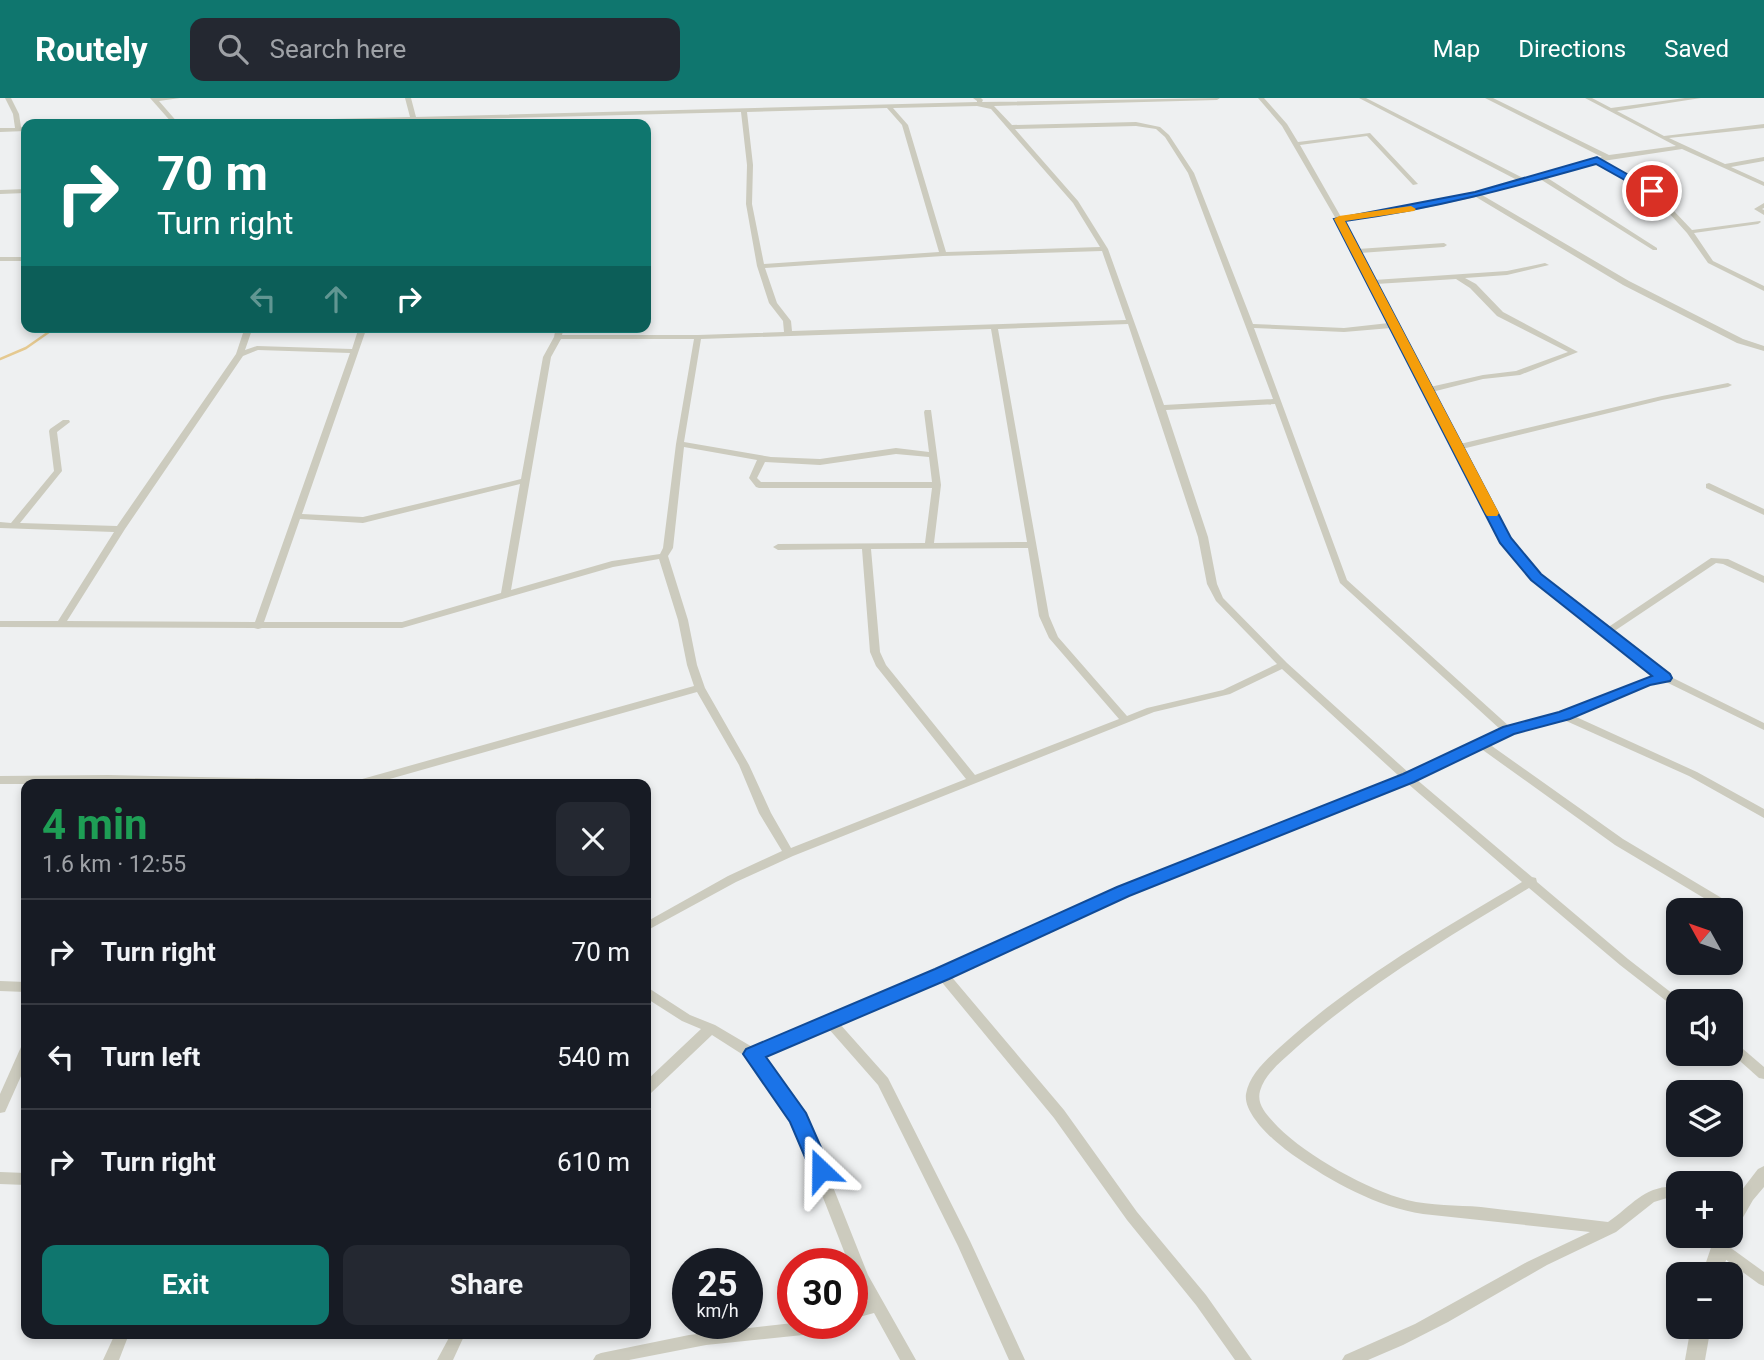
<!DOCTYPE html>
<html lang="en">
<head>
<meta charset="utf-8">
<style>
	body { margin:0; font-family:Roboto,sans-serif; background:#242831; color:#f1f3f6; height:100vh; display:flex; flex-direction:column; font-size:26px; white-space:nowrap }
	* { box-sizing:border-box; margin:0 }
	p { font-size:23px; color:#9ea1a6 }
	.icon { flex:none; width:38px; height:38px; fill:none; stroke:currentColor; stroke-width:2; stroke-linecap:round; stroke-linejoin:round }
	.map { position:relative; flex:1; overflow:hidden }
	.drawer { position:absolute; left:21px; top:681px; width:630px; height:560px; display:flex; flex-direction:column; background:#171b24; border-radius:14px; box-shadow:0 4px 10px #0003 }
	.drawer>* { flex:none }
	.hud { position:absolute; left:21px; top:21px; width:630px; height:214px; border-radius:14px; box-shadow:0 4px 10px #0003; background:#0f766e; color:#fff; overflow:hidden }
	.needle { width:46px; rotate:310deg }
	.fabs { position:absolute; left:1666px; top:800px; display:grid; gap:14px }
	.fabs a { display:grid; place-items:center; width:77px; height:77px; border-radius:14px; background:#171b24; box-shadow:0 4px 10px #0003; font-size:35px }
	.speed { position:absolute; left:672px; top:1150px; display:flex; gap:14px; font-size:35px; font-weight:700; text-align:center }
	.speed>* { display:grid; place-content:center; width:91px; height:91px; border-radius:50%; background:#171b24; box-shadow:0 4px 10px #0003; line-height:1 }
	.speed small { font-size:18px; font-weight:400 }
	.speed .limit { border:10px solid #d22; background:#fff; color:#111 }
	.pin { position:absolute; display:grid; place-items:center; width:60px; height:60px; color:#fff; margin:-30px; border:4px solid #fff; border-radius:50%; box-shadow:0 2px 7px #0007 }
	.me { position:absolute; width:77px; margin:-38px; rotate:337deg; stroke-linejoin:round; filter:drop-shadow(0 0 5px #0008) }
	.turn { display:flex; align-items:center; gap:24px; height:147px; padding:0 21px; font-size:32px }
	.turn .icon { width:91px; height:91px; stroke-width:2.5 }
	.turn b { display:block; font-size:49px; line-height:60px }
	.lanes { display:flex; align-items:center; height:66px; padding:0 21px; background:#0003; justify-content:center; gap:35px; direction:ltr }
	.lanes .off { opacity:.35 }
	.round { display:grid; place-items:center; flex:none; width:74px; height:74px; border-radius:14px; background:#242831 }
	.summary { display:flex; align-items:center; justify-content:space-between; height:119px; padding:0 21px }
	h1 { font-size:42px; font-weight:700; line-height:52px; color:#1e9e55 }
	.cta { display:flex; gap:14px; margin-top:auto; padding:14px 21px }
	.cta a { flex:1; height:80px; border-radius:14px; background:#0f766e; color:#fff; font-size:28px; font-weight:700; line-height:80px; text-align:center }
	.cta a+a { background:#242831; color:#f1f3f6 }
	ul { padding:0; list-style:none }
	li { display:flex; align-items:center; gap:21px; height:105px; padding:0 21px; border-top:2px solid #363941 }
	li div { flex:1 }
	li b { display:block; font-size:26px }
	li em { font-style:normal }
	header { display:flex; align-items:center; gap:42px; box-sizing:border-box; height:98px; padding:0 35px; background:#0f766e; color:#fff }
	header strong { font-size:33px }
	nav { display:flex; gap:38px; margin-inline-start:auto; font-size:24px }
	.search { width:490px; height:63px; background:#242831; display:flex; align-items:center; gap:18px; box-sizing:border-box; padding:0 24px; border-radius:14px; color:#9ea1a6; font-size:26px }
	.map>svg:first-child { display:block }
</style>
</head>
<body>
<header>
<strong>Routely</strong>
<div class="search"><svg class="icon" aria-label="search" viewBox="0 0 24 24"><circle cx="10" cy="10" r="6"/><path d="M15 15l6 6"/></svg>Search here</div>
<nav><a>Map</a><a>Directions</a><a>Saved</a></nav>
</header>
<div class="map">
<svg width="1764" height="1262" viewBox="0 0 1764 1262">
	<rect width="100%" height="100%" fill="#eef0f1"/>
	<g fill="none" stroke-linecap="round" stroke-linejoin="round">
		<path stroke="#e5c990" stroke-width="2.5" d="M0,261l26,-11 30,-21"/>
		<g fill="#cccbbe" fill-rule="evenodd">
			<path d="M5,0h6l8,16 2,13h5v4l-26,1v-4h15l-2,-14z"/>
			<path d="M150,0h30l-21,3 20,23h-6z"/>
			<path d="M405,0h6l5,19 561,-15v-1l-4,-3h8l2,2 -1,2 238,-4 -3,2 -223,6 18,19 124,-3 24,5 9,8 25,38 59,151 91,4 45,-5 -53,-104 -54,-93 -24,-28h6l23,26 11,18 72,-9 48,51 -5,1 -46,-49 -67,9 41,72c60,-9 119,-19 178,-36l-160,-83h7l159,81 77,-22 -117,-59h8l116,57 67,-9 -91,-48h7l19,10 74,-10h16l-84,13 47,25 100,-12v4l-95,10 56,26 39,-7v4l-33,6 33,15v4l-82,-37 -79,12 51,29 38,40 68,-9 1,1 -3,2 -64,9 19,28 51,25v5l-56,-28 -21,-30 -37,-41 -53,-30 -51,15 111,71v2h-4l-113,-71 -58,16 147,86 114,58 21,7v5l-27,-8 -114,-58 -147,-88 -60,13 -73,10 15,29 86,-6 3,2 -3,2 -84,6 14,27 133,-9 38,-8 4,2 -42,10 -42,3 11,6 27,28 75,40 -58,23 -37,4 -51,13 28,52 202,-48 66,-13 4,2 -4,2 -66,13 -200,49 47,90 30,36 68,53 104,-70 17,1 36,17v7l-41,-19 -7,-1 -103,69 56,44 95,47v7l-100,-49 -15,3 -75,32 123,56 67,37v9l-75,-42 -125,-56 -52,13 -23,11 134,95 117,70 2,3 -2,3h-8l-1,-5h-7l-109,-65 -135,-97 -64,31 116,98 4,1 1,4 91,77 54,42h-4v8l-4,-2 -54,-42 -91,-77c-80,49 -161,96 -232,159 -13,12 -32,26 -37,44 -4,15 9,26 18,36 29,29 90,63 129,73 24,6 50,5 74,7 43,5 85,10 127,15 25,-17 37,-38 70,-35v12l-11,-1 -13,4 -38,30 -69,33 -99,57 -45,23 -35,15h-26l3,-5 70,-31 112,-62 63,-30 -167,-18c-46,-7 -91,-32 -130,-59 -16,-11 -50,-40 -47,-61 4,-23 27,-40 42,-54 71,-63 153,-110 234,-158l-115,-99 -280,112 -177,80 114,135 73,102 69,83 46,65h-17l-39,-55 -69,-85 -73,-102 -114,-138 -101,43 49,55 82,163 55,119h-16l-51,-114 -80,-161 -50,-57 -67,28 45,63 62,156 48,85h-16l-26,-47 -22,6v-13l16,-5 -13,-24 -3,-13h-3l-56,-143 -45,-63 -36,-23 -61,58 -5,1v-13l55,-52 -19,-8 -36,-23v-11l4,2 40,26 25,10 39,23 69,-29 2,-2 6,-1 107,-45 181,-82 281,-112 -118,-108 -52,25 -76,18 -361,144 -57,26 -90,49v-9l82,-46 54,-25 -23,-38 -20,-48 -42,-73 -325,92h-18l1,-3 339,-95 -7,-21 -9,-45 -19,-61 -46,8 -211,61h-140l-4,1 -4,-1 -254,-1v-6h58l56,-89 -114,-4v-6l11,1 43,-52 -5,-40 1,-2 13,-9h6l1,2 -13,10 5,39 -42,52 97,3 119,-172 9,-27h8l-8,23 12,-4 95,3 7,-22h8l-65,187 61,3 158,-38 22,-122 11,-20 2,-10h8l-2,8h136l86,-3 -1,-11 -14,-18 -12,-37 -11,-62 1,-39 -6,-53 -469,12h-63l3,-2 198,-5zM977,8l14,3 82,94 27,44 -154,5 -38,-127 -15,-17zM887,10l15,17 37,127 -175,12 -12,-60 1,-39 -6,-53zM1136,28l20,3 9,8 23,36 85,226 -109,6 -56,-156 -30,-48 -63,-72zM1102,153l24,69 -334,11 -1,-10 -14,-18 -12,-35 178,-12zM1456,181l14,9 27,28 71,36 -52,19 -33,4 -53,12 -54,-103zM1128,226l70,213 9,47 9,17 61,63 -54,26 -76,18 -20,8 -69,-79 -9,-21 -51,-287zM1254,230l90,4 47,-4 111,214 31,37 124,98 -15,3 -81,34 -51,13 -163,-147zM991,231l36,213 -93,1 7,-58 -10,-75h-6l-1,2 5,40 -33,-4 -76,11 -49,-2 -87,-15 17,-103zM561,241h133l-18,105 -13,104 -3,6 -48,7 -101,29 40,-233zM258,252l92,3 -95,269 -188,-1 58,-92 118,-173zM1275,306l65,179 161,147 -92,43 -122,-110 -64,-65 -6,-14 -9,-47 -42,-127zM684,349l73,13 -8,18 7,9 3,1h173l-7,55 -147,1 -5,3 5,3 84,-1 8,103 6,14 90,113 -175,69 -20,-35 -22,-48 -44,-77 -8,-23 -9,-45 -20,-64 5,-8zM896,356l33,3 3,25h-171l-4,-4 8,-16 55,3zM520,386l-19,109 -99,29h-138l36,-103 63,4zM1028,450l11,68 10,22 70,81 -144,56 -89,-110 -6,-13 -9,-103z"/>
			<path d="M26,91v4l-26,1v-4z"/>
			<path d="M1764,105v5l-2,1 2,1v5l-10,-6z"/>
			<rect x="0" y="159" width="26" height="4"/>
			<path d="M1709,385l55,26v6l-58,-27v-4z"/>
			<path d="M108,677l236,5 5,4h-349v-8z"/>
			<path d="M0,883l26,1v10l-26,-1z"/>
			<path d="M1731,943l5,2 28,24v12l-5,-1 -28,-25z"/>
			<path d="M26,948v19l-21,47 -5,1v-19l21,-47z"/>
			<path d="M0,1074l26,1v12l-26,-1z"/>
			<path d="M1719,1143l5,2 40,29v14l-5,-2 -45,-33 -2,-4 2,-4z"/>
			<path d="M793,1225h37l-2,5 -25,7 -97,10 -77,15h-36l3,-5 5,-2 88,-18z"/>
			<path d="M115,1236h14l-10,26h-16z"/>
			<path d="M451,1236h14l-12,26h-16z"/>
		</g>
		<g fill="#cccbbe" fill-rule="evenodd">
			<path d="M1764,1068v21l-11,13 -15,26 -7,2v-24l27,-35z"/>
			<path d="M1731,1132l2,6 -11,38h-20l13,-38h16z"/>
			<path d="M1691,1228h20l-6,34h-20z"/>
		</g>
	</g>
	<path fill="#1a73e8" stroke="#114b97" stroke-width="2" d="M1597,59l60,34 -9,2 -52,-29c-85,24 -163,45 -251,57l166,317 30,36 129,100 2,4 -2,3 -20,4 -80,34 -56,15 -100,48 -285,114 -180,83 -183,78 40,56 25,57 -3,6 -7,3 -8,-3 -23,-54 -47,-68 3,-5 189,-80 182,-82 286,-113 100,-47 56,-15 93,-36 -121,-96 -31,-37 -166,-324 141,-27z"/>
	<path fill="#f59e0b" d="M1411,108l5,3 -2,2 -69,10 154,292 -2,3h-10l-2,-3 -151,-294 5,-3z"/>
</svg>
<div class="fabs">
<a><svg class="needle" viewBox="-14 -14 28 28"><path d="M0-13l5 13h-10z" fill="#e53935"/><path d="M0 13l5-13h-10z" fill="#9ea1a6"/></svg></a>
<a><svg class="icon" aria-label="sound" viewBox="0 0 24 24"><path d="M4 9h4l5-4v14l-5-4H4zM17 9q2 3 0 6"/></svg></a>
<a><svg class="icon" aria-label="layers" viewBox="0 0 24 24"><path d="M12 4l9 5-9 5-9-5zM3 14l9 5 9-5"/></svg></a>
<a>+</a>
<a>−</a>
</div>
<div class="speed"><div>25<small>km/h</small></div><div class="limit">30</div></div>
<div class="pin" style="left:1652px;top:93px;background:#d93025"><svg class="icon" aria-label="arrive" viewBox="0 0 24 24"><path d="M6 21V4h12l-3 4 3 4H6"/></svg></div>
<svg class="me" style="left:821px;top:1072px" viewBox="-20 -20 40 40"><path d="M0-17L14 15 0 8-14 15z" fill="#1a73e8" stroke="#fff" stroke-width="4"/></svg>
<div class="hud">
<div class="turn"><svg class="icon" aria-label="right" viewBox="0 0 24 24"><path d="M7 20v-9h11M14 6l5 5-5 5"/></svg><div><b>70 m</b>Turn right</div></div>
<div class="lanes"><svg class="icon off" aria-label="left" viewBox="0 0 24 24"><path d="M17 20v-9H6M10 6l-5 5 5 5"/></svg><svg class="icon off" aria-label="ahead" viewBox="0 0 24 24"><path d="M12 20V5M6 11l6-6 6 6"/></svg><svg class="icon" aria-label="right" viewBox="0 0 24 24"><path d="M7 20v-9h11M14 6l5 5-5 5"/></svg></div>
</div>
<section class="drawer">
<div class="summary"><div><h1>4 min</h1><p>1.6 km · 12:55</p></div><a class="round"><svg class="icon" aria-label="close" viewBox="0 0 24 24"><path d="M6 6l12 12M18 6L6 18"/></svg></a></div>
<ul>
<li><svg class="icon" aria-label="right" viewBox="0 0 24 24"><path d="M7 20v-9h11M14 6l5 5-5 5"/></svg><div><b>Turn right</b></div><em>70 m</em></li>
<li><svg class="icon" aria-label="left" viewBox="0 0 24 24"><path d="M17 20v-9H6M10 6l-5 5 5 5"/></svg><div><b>Turn left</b></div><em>540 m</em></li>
<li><svg class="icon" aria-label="right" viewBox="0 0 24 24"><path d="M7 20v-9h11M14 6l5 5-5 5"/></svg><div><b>Turn right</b></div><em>610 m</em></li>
</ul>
<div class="cta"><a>Exit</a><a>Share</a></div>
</section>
</div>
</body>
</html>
